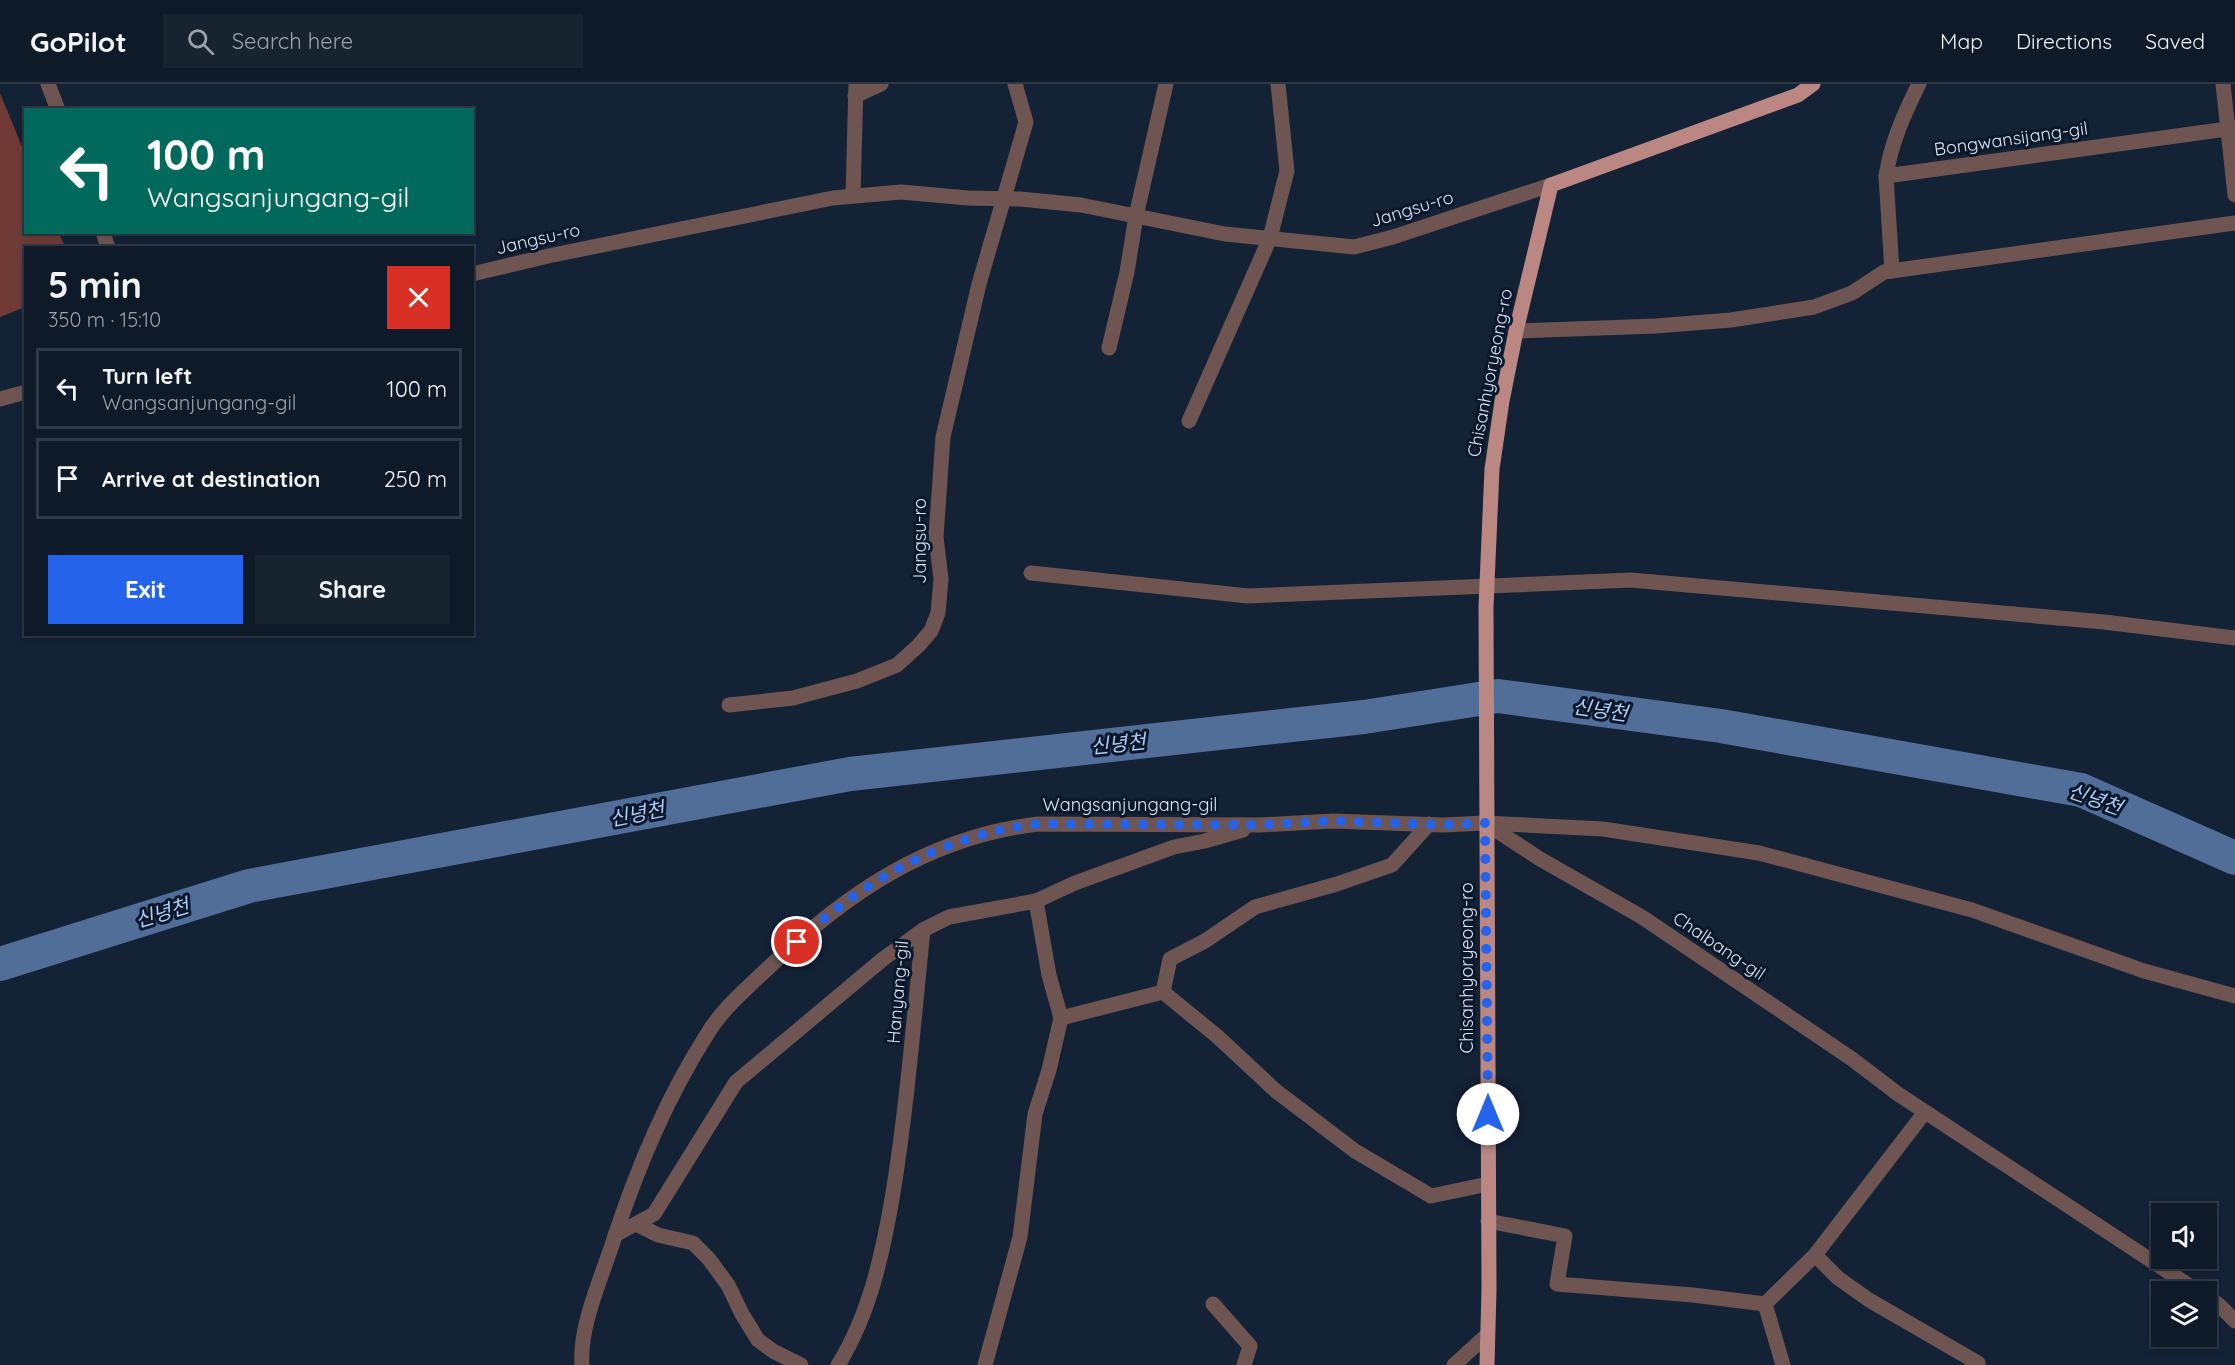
<!DOCTYPE html>
<html lang="en">
<head>
<meta charset="utf-8">
<style>
	body { margin:0; font-family:Quicksand,"Noto Sans KR",sans-serif; background:#182330; color:#f1f3f6; height:100vh; display:flex; flex-direction:column; font-size:22px; white-space:nowrap }
	* { box-sizing:border-box; margin:0 }
	p { font-size:20px; color:#9ba1a8 }
	.icon { flex:none; width:33px; height:33px; fill:none; stroke:currentColor; stroke-width:2; stroke-linecap:round; stroke-linejoin:round }
	.map { position:relative; flex:1; overflow:hidden }
	.side { position:absolute; left:24px; top:162px; width:450px; height:390px; display:flex; flex-direction:column; background:#0f1a28; border-radius:0px; box-shadow:0 3px 9px #0003,0 0 0 2px #2f3845 }
	.side>* { flex:none }
	.banner { position:absolute; left:24px; top:24px; width:450px; height:126px; border-radius:0px; box-shadow:0 3px 9px #0003,0 0 0 2px #2f3845; background:#00695c; color:#fff; overflow:hidden }
	.buttons { position:absolute; left:2151px; top:1119px; display:grid; gap:12px }
	.buttons a { display:grid; place-items:center; width:66px; height:66px; border-radius:0px; background:#0f1a28; box-shadow:0 3px 9px #0003,0 0 0 2px #2f3845; font-size:30px }
	.pin { position:absolute; display:grid; place-items:center; width:51px; height:51px; color:#fff; margin:-26px; border:3px solid #fff; border-radius:50%; box-shadow:0 2px 6px #0007 }
	.me { position:absolute; width:66px; margin:-33px; rotate:0deg; stroke-linejoin:round; filter:drop-shadow(0 0 4px #0008) }
	.turn { display:flex; align-items:center; gap:21px; height:126px; padding:0 24px; font-size:27px }
	.turn .icon { width:78px; height:78px; stroke-width:2.5 }
	.turn b { display:block; font-size:42px; line-height:51px }
	.round { display:grid; place-items:center; flex:none; width:63px; height:63px; border-radius:0px; background:#182330 }
	.overview { display:flex; align-items:center; justify-content:space-between; height:102px; padding:0 24px }
	h1 { font-size:36px; font-weight:700; line-height:45px }
	.button { display:flex; gap:12px; margin-top:auto; padding:12px 24px }
	.button a { flex:1; height:69px; border-radius:0px; background:#2563eb; color:#fff; font-size:24px; font-weight:700; line-height:69px; text-align:center }
	.button a+a { background:#182330; color:#f1f3f6 }
	ul { padding:0; list-style:none }
	li { display:flex; align-items:center; gap:18px; height:81px; margin:0 12px 9px; padding:0 12px; border:3px solid #2f3845; border-radius:0px }
	li div { flex:1 }
	li b { display:block; font-size:22px }
	li em { font-style:normal }
	header { display:flex; align-items:center; gap:36px; box-sizing:border-box; height:84px; padding:0 30px; background:#0f1a28; border-bottom:2px solid #2f3845 }
	header strong { font-size:28px }
	nav { display:flex; gap:33px; margin-inline-start:auto; font-size:21px }
	.search { width:420px; height:54px; background:#182330; display:flex; align-items:center; gap:15px; box-sizing:border-box; padding:0 21px; border-radius:0px; color:#9ba1a8; font-size:22px }
	.map>svg:first-child { display:block }
</style>
</head>
<body>
<header>
<strong>GoPilot</strong>
<div class="search"><svg class="icon" aria-label="search" viewBox="0 0 24 24"><circle cx="10" cy="10" r="6"/><path d="M15 15l6 6"/></svg>Search here</div>
<nav><a>Map</a><a>Directions</a><a>Saved</a></nav>
</header>
<div class="map">
<svg width="2235" height="1281" viewBox="0 0 2235 1281">
	<rect width="100%" height="100%" fill="#142236"/>
	<path fill="#703b37" d="M0,9l25,61 1,78 33,1 6,14 -39,1 -1,59 -25,10z"/>
	<g fill="none" stroke-linecap="round" stroke-linejoin="round">
		<path stroke="#516e99" stroke-width="34" d="M0,880l249,-78 601,-112 514,-57 134,-21 223,30 360,64 154,68"/>
		<g stroke="#6e5552" stroke-width="15">
			<path d="M48,0l10,26"/>
			<path d="M2223,0l12,111"/>
			<path d="M855,12l26,-12"/>
			<path d="M1886,92c5,-33 18,-62 33,-92"/>
			<path d="M853,112l3,-112"/>
			<path d="M103,148l5,16"/>
			<path d="M1892,187l-6,-95 349,-48"/>
			<path d="M472,190l76,-18 285,-58 68,-6 67,6 52,1 61,6 144,29 129,13 39,-10 158,-52"/>
			<path d="M1516,247l140,-5 75,-6 83,-13 38,-14 32,-21 351,-49"/>
			<path d="M1109,264l18,-76 9,-56 30,-132"/>
			<path d="M0,315l26,-7"/>
			<path d="M1189,337l81,-183 17,-67 -9,-87"/>
			<path d="M1031,489l217,23 383,-16 473,42 131,16"/>
			<path d="M729,621l64,-7 64,-17 40,-16 21,-19 13,-15 7,-18 3,-34 -5,-42 7,-100 36,-153 47,-162 -11,-38"/>
			<path d="M1485,739l55,36 102,58 210,142 46,35 301,198"/>
			<path d="M1163,908l7,-33 35,-18 50,-34 82,-23 55,-19 37,-41"/>
			<path d="M1061,934l102,-26 55,45 58,54 79,60 76,45 57,-12"/>
			<path d="M1925,1028l-110,143 23,23 31,22 109,63"/>
			<path d="M1488,1137l77,15 -8,48 136,11 72,9"/>
			<path d="M636,1140l22,11 35,8 16,16 19,26 14,29 16,26 15,11 28,14"/>
			<path d="M615,1151l39,-21 82,-132 147,-123 40,-29 26,-13 87,-16 39,-18 99,-36 31,-6 38,-11"/>
			<path d="M2206,1212l13,9 16,16"/>
			<path d="M1213,1220l37,42 -6,19"/>
			<path d="M582,1281c-3,-38 19,-86 31,-123 23,-71 53,-143 93,-206 15,-26 40,-47 61,-67 78,-75 161,-132 271,-145l222,1 73,-4 110,4 42,-2 118,6 156,24 213,57 172,61 91,25"/>
			<path d="M838,1281c32,-51 45,-113 55,-172 14,-87 21,-175 30,-263"/>
			<path d="M985,1281l35,-128 15,-123 14,-44 12,-52 -12,-43 -13,-74"/>
			<path d="M1454,1281l33,-30"/>
			<path d="M1783,1281l-18,-61 50,-49"/>
		</g>
		<path stroke="#bb8782" stroke-width="15" d="M1487,1281l2,-75 -3,-683 6,-138 10,-68 14,-70 35,-146 247,-90 15,-11"/>
	</g>
	<g fill="none" stroke-linecap="round" stroke-linejoin="round">
		<path stroke="#2563eb" stroke-width="10" stroke-dasharray="0 18" d="M797,858c69,-63 147,-107 241,-118l222,1 73,-4 110,4 42,-2 3,291"/>
	</g>
	<g text-anchor="middle" stroke-width="6" stroke-linejoin="round" paint-order="stroke">
		<g font-size="18" fill="#dbe5f3" stroke="#0b182c">
			<text transform="translate(2011 55) rotate(-8)" y="6">Bongwansijang-gil</text>
			<text transform="translate(1412 125) rotate(-17)" y="6">Jangsu-ro</text>
			<text transform="translate(538 155) rotate(-13)" y="6">Jangsu-ro</text>
			<text transform="translate(1490 289) rotate(-79)" y="6">Chisanhyoryeong-ro</text>
			<text transform="translate(920 457) rotate(-90)" y="6">Jangsu-ro</text>
			<text x="1130" y="727">Wangsanjungang-gil</text>
			<text transform="translate(1719 862) rotate(34)" y="6">Chalbang-gil</text>
			<text transform="translate(1467 884) rotate(-90)" y="6">Chisanhyoryeong-ro</text>
			<text transform="translate(898 908) rotate(-85)" y="6">Hanyang-gil</text>
		</g>
		<g font-size="20" font-style="italic" fill="#b1ccf4" stroke="#0b182c">
			<text transform="translate(1600 626) rotate(8)" y="7">신녕천</text>
			<text transform="translate(1118 660) rotate(-6)" y="7">신녕천</text>
			<text transform="translate(2095 715) rotate(20)" y="7">신녕천</text>
			<text transform="translate(637 730) rotate(-11)" y="7">신녕천</text>
			<text transform="translate(162 829) rotate(-17)" y="7">신녕천</text>
		</g>
	</g>
</svg>
<div class="buttons">
<a><svg class="icon" aria-label="sound" viewBox="0 0 24 24"><path d="M4 9h4l5-4v14l-5-4H4zM17 9q2 3 0 6"/></svg></a>
<a><svg class="icon" aria-label="layers" viewBox="0 0 24 24"><path d="M12 4l9 5-9 5-9-5zM3 14l9 5 9-5"/></svg></a>
</div>
<div class="pin" style="left:797px;top:858px;background:#d93025"><svg class="icon" aria-label="arrive" viewBox="0 0 24 24"><path d="M6 21V4h12l-3 4 3 4H6"/></svg></div>
<svg class="me" style="left:1488px;top:1030px" viewBox="-20 -20 40 40"><circle r="19" fill="#fff"/><path d="M0-13L10 11 0 6-10 11z" fill="#2563eb"/></svg>
<div class="banner">
<div class="turn"><svg class="icon" aria-label="left" viewBox="0 0 24 24"><path d="M17 20v-9H6M10 6l-5 5 5 5"/></svg><div><b>100 m</b>Wangsanjungang-gil</div></div>
</div>
<section class="side">
<div class="overview"><div><h1>5 min</h1><p>350 m · 15:10</p></div><a class="round" style="background:#d93025;color:#fff"><svg class="icon" aria-label="close" viewBox="0 0 24 24"><path d="M6 6l12 12M18 6L6 18"/></svg></a></div>
<ul>
<li><svg class="icon" aria-label="left" viewBox="0 0 24 24"><path d="M17 20v-9H6M10 6l-5 5 5 5"/></svg><div><b>Turn left</b><p>Wangsanjungang-gil</p></div><em>100 m</em></li>
<li><svg class="icon" aria-label="arrive" viewBox="0 0 24 24"><path d="M6 21V4h12l-3 4 3 4H6"/></svg><div><b>Arrive at destination</b></div><em>250 m</em></li>
</ul>
<div class="button"><a>Exit</a><a>Share</a></div>
</section>
</div>
</body>
</html>
